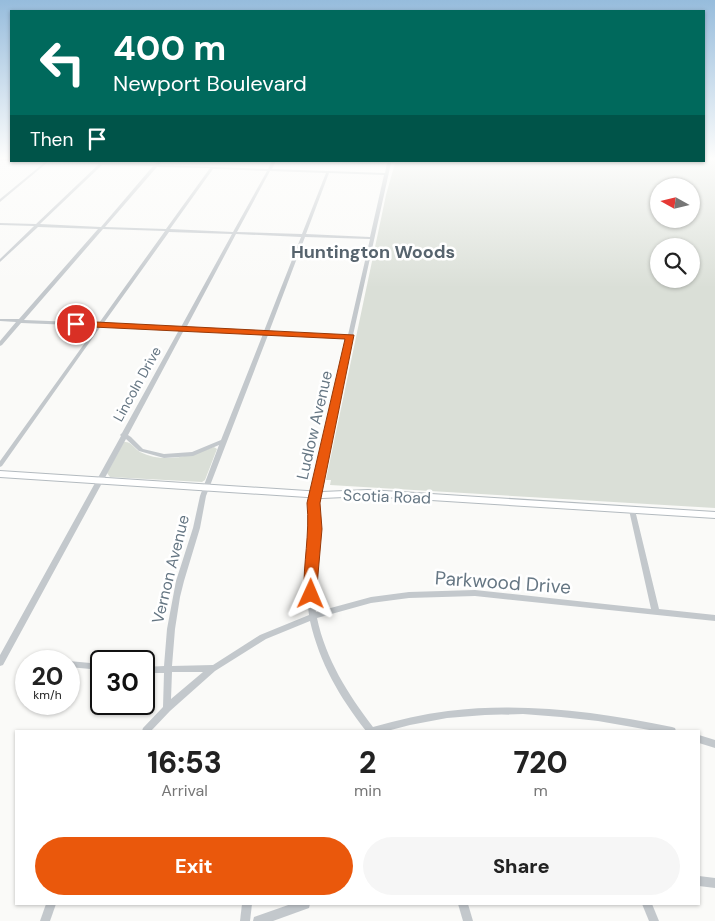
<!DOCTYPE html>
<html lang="en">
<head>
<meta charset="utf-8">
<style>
	body { margin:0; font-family:"DM Sans",sans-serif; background:#f6f6f6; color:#222; height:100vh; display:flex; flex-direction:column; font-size:19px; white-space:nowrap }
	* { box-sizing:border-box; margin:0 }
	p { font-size:16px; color:#767676 }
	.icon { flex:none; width:28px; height:28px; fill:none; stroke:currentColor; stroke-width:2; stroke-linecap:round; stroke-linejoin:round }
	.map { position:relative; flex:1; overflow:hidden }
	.side { position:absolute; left:15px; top:730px; width:685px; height:175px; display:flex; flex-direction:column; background:#fff; border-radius:0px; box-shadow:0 1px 4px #0004 }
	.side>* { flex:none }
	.guide { position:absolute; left:10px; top:10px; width:695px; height:152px; border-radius:0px; box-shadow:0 1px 4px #0004; background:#00695c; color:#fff; overflow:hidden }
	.needle { width:32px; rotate:278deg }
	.tools { position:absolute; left:650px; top:178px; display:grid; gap:10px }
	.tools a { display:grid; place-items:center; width:50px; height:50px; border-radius:50%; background:#fff; box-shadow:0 1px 4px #0004; font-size:25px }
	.speed { position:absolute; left:15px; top:650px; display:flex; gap:10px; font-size:25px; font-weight:700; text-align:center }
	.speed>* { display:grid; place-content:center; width:65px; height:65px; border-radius:50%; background:#fff; box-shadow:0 1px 4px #0004; line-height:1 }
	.speed small { font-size:12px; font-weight:400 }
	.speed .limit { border:2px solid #111; border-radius:8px; background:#fff; color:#111 }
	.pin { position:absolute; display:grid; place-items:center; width:42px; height:42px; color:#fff; margin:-21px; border:2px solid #fff; border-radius:50%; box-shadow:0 1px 5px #0007 }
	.me { position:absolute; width:55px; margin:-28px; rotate:1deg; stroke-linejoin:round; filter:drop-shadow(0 0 4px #0008) }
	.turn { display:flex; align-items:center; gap:18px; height:105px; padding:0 20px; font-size:22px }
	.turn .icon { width:65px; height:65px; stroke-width:2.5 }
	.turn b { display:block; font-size:35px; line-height:42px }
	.then { display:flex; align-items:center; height:48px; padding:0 20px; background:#0003; gap:10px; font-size:19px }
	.eta { display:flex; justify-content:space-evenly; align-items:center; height:85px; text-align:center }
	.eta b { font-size:30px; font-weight:800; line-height:35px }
	.primary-button { display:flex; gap:10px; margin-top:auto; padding:10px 20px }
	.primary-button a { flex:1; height:58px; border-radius:30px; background:#ea580c; color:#fff; font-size:20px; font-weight:800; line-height:58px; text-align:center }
	.primary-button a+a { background:#f6f6f6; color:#222 }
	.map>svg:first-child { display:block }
</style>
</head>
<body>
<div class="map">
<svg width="715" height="921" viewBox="0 0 715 921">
	<rect width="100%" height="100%" fill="#fafaf8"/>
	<g fill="#dadfd7" fill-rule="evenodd">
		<path d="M704,159h11v349l-385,-23 1,-5h-5l2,-10 58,-275 9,-32 21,-2h288zM659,186h32v33h-32zM691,246v33h-32v-33z"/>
		<path d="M124,442c7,-1 10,6 16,10 24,12 50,4 74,-5l3,2 -12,31 -3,2 -92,-5 -3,-4z"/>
	</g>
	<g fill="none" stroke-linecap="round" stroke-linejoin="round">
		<defs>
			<path id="secondary" d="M0,471l322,21 46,-2 347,22v6l-347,-22 -46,2 -322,-21z"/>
		</defs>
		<use href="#secondary" stroke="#b3babf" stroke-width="2"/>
		<g fill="#c3c8cc" fill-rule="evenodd">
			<rect x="0" y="159" width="11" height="2"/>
			<path d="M34,161h36l85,3 3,-3h4l-3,4 109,4 4,-8h4l-4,8 113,4 2,-10 -25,1 -39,-3h80l-12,2 -75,340c2,24 -1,47 -2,70 -1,13 0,26 2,39l55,-15 38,-5 66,-2 176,19 -22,-99 3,-2 3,2 24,99 56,6v6l-240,-25 -66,2 -38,5 -54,15c9,42 31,76 56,109 25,-7 50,-13 75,-16 75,-9 150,1 224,16l3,1 1,3h-21l-57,-10 -37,-4 -38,-3 -38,1 -38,3 -37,7 -23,6h-21c-27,-35 -46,-67 -56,-110l-44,18 -51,32 -45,40 -19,20h-9l1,-3 20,-21 1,-34h-20v-6l20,-1 3,-37 9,-48 17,-53 7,-32 19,-51 -26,11 -29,2 -25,-7 -13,-12 -123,226 -3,1v-11l121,-219 -1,-1 2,-2 57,-103 -78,-4 -99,140 -2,1v-6l97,-135 -76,-3 -19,22 -2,1v-5l16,-19 -16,-1v-2h19l79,-90 -60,-2 -38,35v-3l34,-33 -34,-1v-2l36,1 63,-60 -51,-2 -48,40v-3l45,-37zM102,165l51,1 -52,61 -61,-3zM157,167l53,1 -44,61 -61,-2zM213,169l54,2 -34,61 -63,-3zM270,171l56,2 -24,61 -65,-2zM329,173l55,2 -14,62 -64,-3zM103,229l62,2 -66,92 -75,-3zM169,232l63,2 -51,93 -78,-3zM236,234l65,3 -37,94 -78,-3zM305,237l65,2 -22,96 -79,-3zM184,330l79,4 -42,106 -29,12 -28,2 -21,-5 -12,-12 -3,-2zM268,335l79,3 -37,165c2,24 -3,48 -4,72 0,13 1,26 3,40l-49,20 -47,30 -41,1 3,-37 5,-32 4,-16 16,-53 6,-32zM172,672h31l-32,27z"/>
			<path d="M67,661h2l32,3v6l-32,-3v-6z"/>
			<path d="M699,735l16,5v8l-16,-5z"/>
			<path d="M699,876l16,2v10l-16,-2z"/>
			<path d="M46,904h10l-6,17h-10z"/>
			<path d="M242,904h10l-2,17h-10z"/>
			<path d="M291,904h19l-1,4 -36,13h-20l1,-4z"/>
			<path d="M458,904h10l5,17h-10z"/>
			<path d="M642,904h10l7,17h-10z"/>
		</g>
		<use href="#secondary" fill="#fff" fill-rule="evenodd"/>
	</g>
	<linearGradient id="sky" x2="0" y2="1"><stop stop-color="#96bcdc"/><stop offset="0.55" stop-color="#fdfdfc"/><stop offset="1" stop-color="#fdfdfc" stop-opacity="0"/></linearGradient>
	<rect width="715" height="288" fill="url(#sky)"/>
	<path fill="#ea580c" stroke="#983908" d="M76,321l278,14 -34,168 2,26 -6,68 -5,2 -7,-5c-1,-31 6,-60 3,-91l38,-164 -273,-13 -1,-2z"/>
	<g text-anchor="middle" stroke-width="5" stroke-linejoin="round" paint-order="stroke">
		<g font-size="14" fill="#657683" stroke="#fff">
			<text transform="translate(137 384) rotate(-61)" y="5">Lincoln Drive</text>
		</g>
		<g font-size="16" fill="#657683" stroke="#fff">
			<text transform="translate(314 425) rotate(-77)" y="6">Ludlow Avenue</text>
			<text transform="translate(387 496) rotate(2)" y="6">Scotia Road</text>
			<text transform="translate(170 569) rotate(-76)" y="6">Vernon Avenue</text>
		</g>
		<g font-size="18" font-weight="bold" fill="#57646e" stroke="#fff">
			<text x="373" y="258">Huntington Woods</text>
		</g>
		<g font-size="19" fill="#657683" stroke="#fff">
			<text transform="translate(503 582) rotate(4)" y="7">Parkwood Drive</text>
		</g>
	</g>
</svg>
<div class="tools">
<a><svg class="needle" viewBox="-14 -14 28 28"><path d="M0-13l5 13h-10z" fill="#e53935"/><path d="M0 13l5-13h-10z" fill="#767676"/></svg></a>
<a><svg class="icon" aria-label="search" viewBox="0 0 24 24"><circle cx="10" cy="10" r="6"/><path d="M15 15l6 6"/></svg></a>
</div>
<div class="speed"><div>20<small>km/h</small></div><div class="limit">30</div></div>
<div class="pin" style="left:76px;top:324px;background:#d93025"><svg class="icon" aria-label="arrive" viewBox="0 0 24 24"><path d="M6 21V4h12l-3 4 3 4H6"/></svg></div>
<svg class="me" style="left:311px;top:594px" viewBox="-20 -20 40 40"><path d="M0-17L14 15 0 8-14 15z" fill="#ea580c" stroke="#fff" stroke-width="4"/></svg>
<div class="guide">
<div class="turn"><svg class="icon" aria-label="left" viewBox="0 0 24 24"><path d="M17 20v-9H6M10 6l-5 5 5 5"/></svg><div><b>400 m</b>Newport Boulevard</div></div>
<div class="then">Then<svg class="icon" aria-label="arrive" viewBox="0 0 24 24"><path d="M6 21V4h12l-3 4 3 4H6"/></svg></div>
</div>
<section class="side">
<div class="eta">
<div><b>16:53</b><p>Arrival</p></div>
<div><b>2</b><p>min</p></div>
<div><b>720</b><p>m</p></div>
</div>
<div class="primary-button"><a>Exit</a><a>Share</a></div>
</section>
</div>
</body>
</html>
